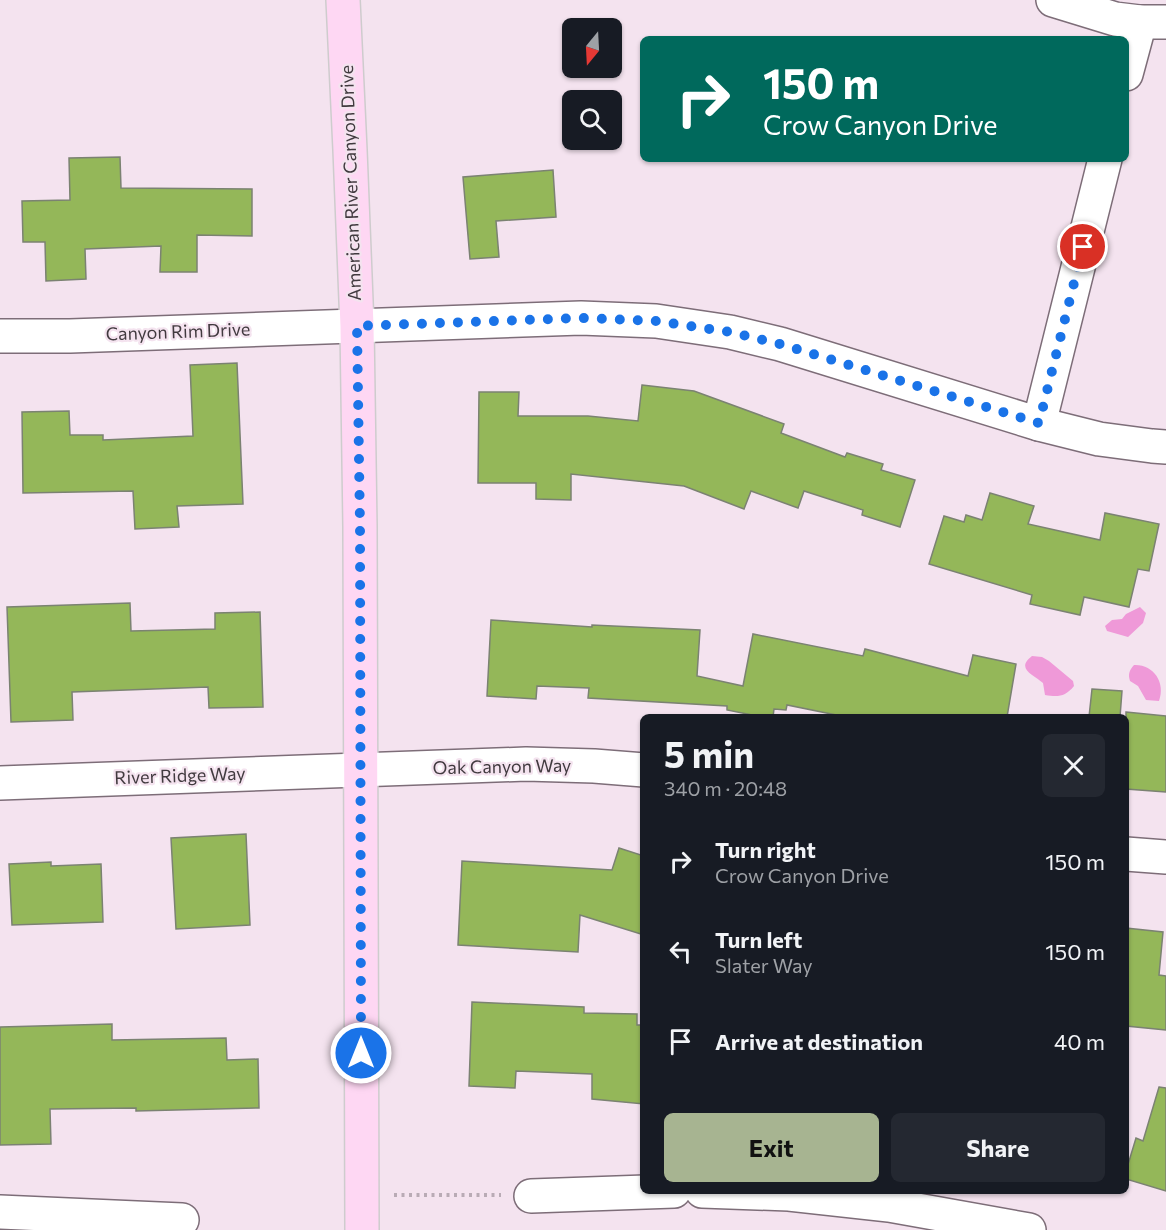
<!DOCTYPE html>
<html lang="en">
<head>
<meta charset="utf-8">
<style>
	body { margin:0; font-family:Commissioner,sans-serif; background:#242831; color:#f1f3f6; height:100vh; display:flex; flex-direction:column; font-size:22px; white-space:nowrap }
	* { box-sizing:border-box; margin:0 }
	p { font-size:20px; color:#9ea1a6 }
	.icon { flex:none; width:33px; height:33px; fill:none; stroke:currentColor; stroke-width:2; stroke-linecap:round; stroke-linejoin:round }
	.map { position:relative; flex:1; overflow:hidden }
	.panel { position:absolute; left:640px; top:714px; width:489px; height:480px; display:flex; flex-direction:column; background:#171b24; border-radius:9px; box-shadow:0 2px 4px #0004 }
	.panel>* { flex:none }
	.guide { position:absolute; left:640px; top:36px; width:489px; height:126px; border-radius:9px; box-shadow:0 2px 4px #0004; background:#00695c; color:#fff; overflow:hidden }
	.needle { width:39px; rotate:198deg }
	.buttons { position:absolute; left:562px; top:18px; display:grid; gap:12px }
	.buttons a { display:grid; place-items:center; width:60px; height:60px; border-radius:9px; background:#171b24; box-shadow:0 2px 4px #0004; font-size:30px }
	.pin { position:absolute; display:grid; place-items:center; width:51px; height:51px; color:#fff; margin:-26px; border:3px solid #fff; border-radius:50%; box-shadow:0 2px 6px #0007 }
	.me { position:absolute; width:66px; margin:-33px; rotate:0deg; stroke-linejoin:round; filter:drop-shadow(0 0 4px #0008) }
	.turn { display:flex; align-items:center; gap:21px; height:126px; padding:0 24px; font-size:27px }
	.turn .icon { width:78px; height:78px; stroke-width:2.5 }
	.turn b { display:block; font-size:42px; line-height:51px }
	.round { display:grid; place-items:center; flex:none; width:63px; height:63px; border-radius:9px; background:#242831 }
	.summary { display:flex; align-items:center; justify-content:space-between; height:102px; padding:0 24px }
	h1 { font-size:36px; font-weight:700; line-height:45px }
	.button { display:flex; gap:12px; margin-top:auto; padding:12px 24px }
	.button a { flex:1; height:69px; border-radius:9px; background:#a7b491; color:#111; font-size:24px; font-weight:700; line-height:69px; text-align:center }
	.button a+a { background:#242831; color:#f1f3f6 }
	ul { padding:0; list-style:none }
	li { display:flex; align-items:center; gap:18px; height:90px; padding:0 24px }
	li div { flex:1 }
	li b { display:block; font-size:22px }
	li em { font-style:normal }
	.map>svg:first-child { display:block }
</style>
</head>
<body>
<div class="map">
<svg width="1166" height="1230" viewBox="0 0 1166 1230">
	<rect width="100%" height="100%" fill="#f4e3ef"/>
	<g fill="#ef99d8">
		<path d="M1140,607l6,6 -3,10 -15,14 -21,-6 -2,-5 7,-6 10,-1 4,-5z"/>
		<path d="M1032,656l10,1 7,4 24,20 1,5c-9,11 -16,11 -29,9l-2,-12c-9,-8 -28,-14 -11,-27z"/>
		<path d="M1134,665c19,-1 32,17 25,36l-13,-1 -8,-14 -8,-5c-2,-7 -1,-10 4,-16z"/>
	</g>
	<g fill="#94b759" stroke="#7b8272" stroke-width="1.5">
		<path d="M120,157l1,31 131,1v47l-55,-1v37h-37l1,-26 -76,3 1,30 -40,2 -1,-39h-22l-1,-41 48,-1 -1,-42z"/>
		<path d="M553,170l3,47 -60,4 3,36 -29,2 -7,-82z"/>
		<path d="M237,363l6,141 -66,2 2,21 -44,2 -2,-38 -110,2 -1,-81 47,-1 1,24h33v5l90,-4 -3,-71z"/>
		<path d="M642,385l52,6 90,33 -3,9 64,24 2,-4 36,11 -2,6 34,10 -15,47 -38,-12 1,-5 -59,-19 -6,17 -47,-17 -7,18 -60,-23 -113,-12v26l-35,-1v-16h-58l1,-91h40l-1,24h70l50,5z"/>
		<path d="M990,493l44,13 -6,18 72,16 5,-27 54,11 -10,47 -11,-2 -9,38 -45,-10 -4,18 -50,-11 2,-9 -103,-31 15,-48 20,6 2,-7 16,5z"/>
		<path d="M130,603l1,28 84,-2v-16l45,-1 3,95 -54,1 -1,-21 -136,5 1,28 -62,2 -4,-115z"/>
		<path d="M491,620l101,7v-2l108,5 -3,46 46,10 10,-52 110,22 2,-7 103,27 5,-21 43,9 -9,53h-161l-59,-12 -1,5 -12,-1 -1,8h-11l-35,-7v-4l-139,-8 1,-10 -52,-2 -1,13 -49,-3z"/>
		<path d="M1092,689l30,2 -2,26h-31z"/>
		<path d="M1126,712l40,4v76l-40,-3z"/>
		<path d="M246,834l4,91 -74,4 -5,-91z"/>
		<path d="M619,848l25,8v79l-64,-20 -2,37 -120,-7 4,-84 150,9z"/>
		<path d="M51,862v4l50,-2 2,58 -91,3 -3,-61z"/>
		<path d="M1126,928l37,4 -4,43 7,1v54l-40,-4z"/>
		<path d="M472,1002l112,5v6l53,1v11h7v79l-52,-5v-25l-76,-3 -1,17 -46,-2z"/>
		<path d="M112,1024v16l114,-2 1,22 31,-1 1,49 -123,3v-3l-86,1 1,35 -51,1v-118z"/>
		<path d="M1159,1087l7,1v103l-40,-12v-8l10,-33 7,3z"/>
	</g>
	<g fill="none" stroke-linecap="round" stroke-linejoin="round">
		<defs>
			<g id="minor">
				<path d="M1053,0l62,19 25,3h26"/>
				<path d="M1126,74l14,-52"/>
				<path d="M0,336h70l511,-18 75,3 74,11 50,12 259,80 60,15 53,7 14,1"/>
				<path d="M1039,424l66,-265"/>
				<path d="M0,783l526,-19 68,2 50,4"/>
				<path d="M1126,854l40,3"/>
				<path d="M702,1191l87,3 100,11 140,25"/>
				<path d="M531,1196l143,-5"/>
				<path d="M0,1212l182,8"/>
			</g>
			<path id="major" d="M343,0l7,150 7,176 3,201 2,703"/>
		</defs>
		<use href="#minor" stroke="#7d6d78" stroke-width="36"/>
		<use href="#major" stroke="#cecccd" stroke-width="36"/>
		<path stroke="#b9abb5" stroke-width="4" stroke-dasharray="3 4.5" stroke-linecap="butt" d="M394,1195h107"/>
		<use href="#minor" stroke="#fff" stroke-width="33"/>
		<use href="#major" stroke="#fed7f3" stroke-width="33"/>
	</g>
	<g fill="none" stroke-linecap="round" stroke-linejoin="round">
		<path stroke="#1a73e8" stroke-width="10" stroke-dasharray="0 18" d="M361,1053l-1,-527 -3,-200 224,-8 75,3 74,11 50,12 259,79 44,-176"/>
	</g>
	<g text-anchor="middle" stroke-width="4.5" stroke-linejoin="round" paint-order="stroke">
		<g font-size="18" fill="#413a3f" stroke="#f4e3ef">
			<text transform="translate(351 183) rotate(-92)" y="6">American River Canyon Drive</text>
			<text transform="translate(178 332) rotate(-2)" y="6">Canyon Rim Drive</text>
			<text transform="translate(502 767) rotate(-1)" y="6">Oak Canyon Way</text>
			<text transform="translate(180 776) rotate(-2)" y="6">River Ridge Way</text>
		</g>
	</g>
</svg>
<div class="buttons">
<a><svg class="needle" viewBox="-14 -14 28 28"><path d="M0-13l5 13h-10z" fill="#e53935"/><path d="M0 13l5-13h-10z" fill="#9ea1a6"/></svg></a>
<a><svg class="icon" aria-label="search" viewBox="0 0 24 24"><circle cx="10" cy="10" r="6"/><path d="M15 15l6 6"/></svg></a>
</div>
<div class="pin" style="left:1083px;top:247px;background:#d93025"><svg class="icon" aria-label="arrive" viewBox="0 0 24 24"><path d="M6 21V4h12l-3 4 3 4H6"/></svg></div>
<svg class="me" style="left:361px;top:1053px" viewBox="-20 -20 40 40"><circle r="17" fill="#1a73e8" stroke="#fff" stroke-width="3"/><path d="M0-11L8 9 0 5-8 9z" fill="#fff"/></svg>
<div class="guide">
<div class="turn"><svg class="icon" aria-label="right" viewBox="0 0 24 24"><path d="M7 20v-9h11M14 6l5 5-5 5"/></svg><div><b>150 m</b>Crow Canyon Drive</div></div>
</div>
<section class="panel">
<div class="summary"><div><h1>5 min</h1><p>340 m · 20:48</p></div><a class="round"><svg class="icon" aria-label="close" viewBox="0 0 24 24"><path d="M6 6l12 12M18 6L6 18"/></svg></a></div>
<ul>
<li><svg class="icon" aria-label="right" viewBox="0 0 24 24"><path d="M7 20v-9h11M14 6l5 5-5 5"/></svg><div><b>Turn right</b><p>Crow Canyon Drive</p></div><em>150 m</em></li>
<li><svg class="icon" aria-label="left" viewBox="0 0 24 24"><path d="M17 20v-9H6M10 6l-5 5 5 5"/></svg><div><b>Turn left</b><p>Slater Way</p></div><em>150 m</em></li>
<li><svg class="icon" aria-label="arrive" viewBox="0 0 24 24"><path d="M6 21V4h12l-3 4 3 4H6"/></svg><div><b>Arrive at destination</b></div><em>40 m</em></li>
</ul>
<div class="button"><a>Exit</a><a>Share</a></div>
</section>
</div>
</body>
</html>
